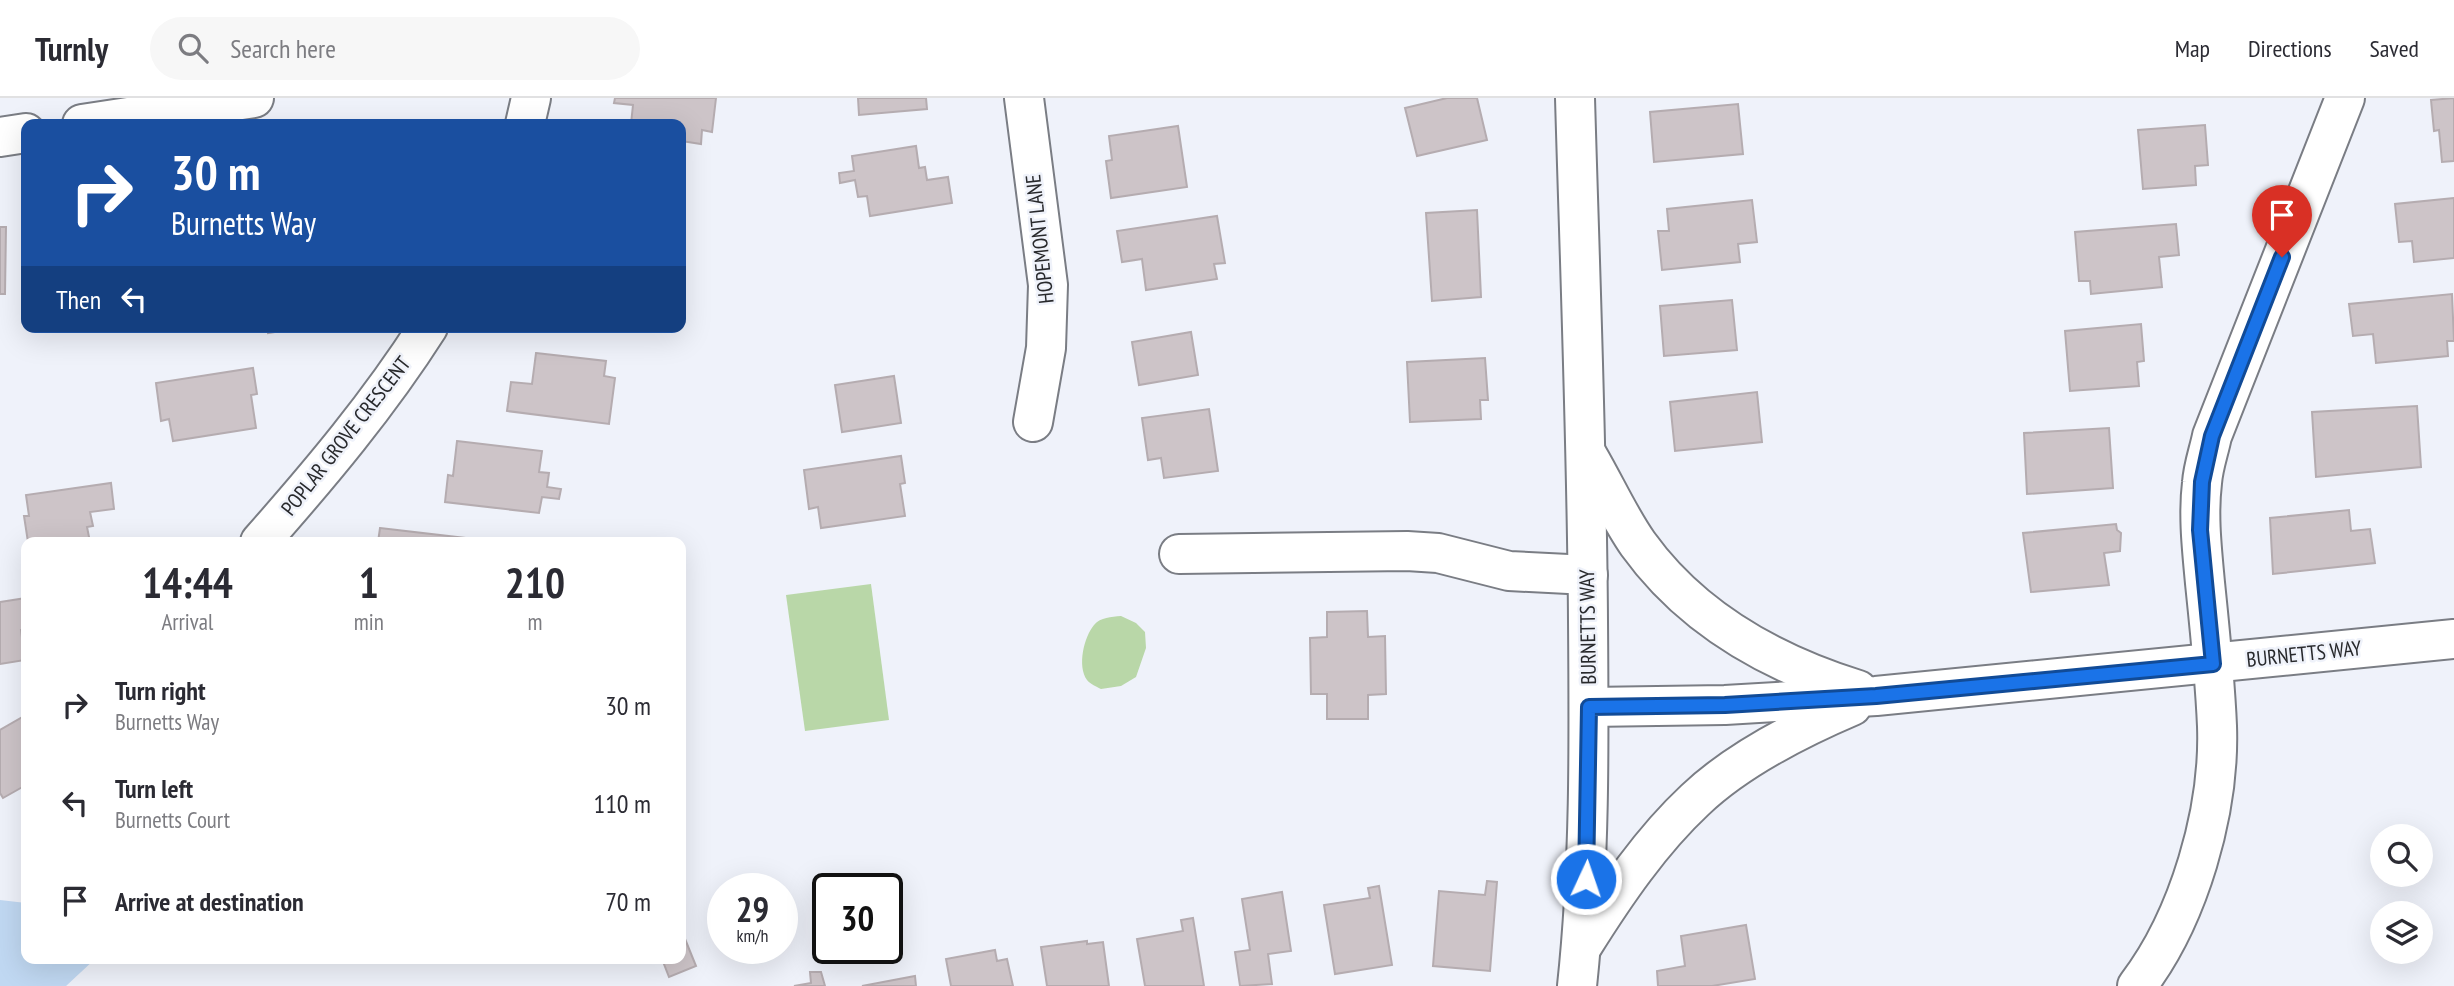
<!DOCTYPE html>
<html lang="en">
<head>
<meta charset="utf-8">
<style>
	body { margin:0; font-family:"PT Sans Narrow",sans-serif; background:#f7f7f7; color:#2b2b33; height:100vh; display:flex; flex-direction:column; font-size:26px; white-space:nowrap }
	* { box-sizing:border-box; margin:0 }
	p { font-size:23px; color:#7c7c81 }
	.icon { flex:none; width:38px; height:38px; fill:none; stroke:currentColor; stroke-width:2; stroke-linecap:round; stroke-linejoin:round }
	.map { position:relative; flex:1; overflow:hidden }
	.drawer { position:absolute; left:21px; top:439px; width:665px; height:427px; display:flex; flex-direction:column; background:#fff; border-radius:14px; box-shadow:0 7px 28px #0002 }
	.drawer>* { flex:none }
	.top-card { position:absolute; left:21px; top:21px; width:665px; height:214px; border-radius:14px; box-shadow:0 7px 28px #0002; background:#1a4fa0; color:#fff; overflow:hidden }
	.tools { position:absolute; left:2370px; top:726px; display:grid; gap:14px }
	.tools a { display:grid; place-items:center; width:63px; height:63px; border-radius:50%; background:#fff; box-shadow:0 7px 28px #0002; font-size:35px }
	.speed { position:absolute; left:707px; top:775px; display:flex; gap:14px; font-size:35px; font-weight:700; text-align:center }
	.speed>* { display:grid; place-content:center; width:91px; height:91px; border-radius:50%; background:#fff; box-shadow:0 7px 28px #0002; line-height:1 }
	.speed small { font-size:18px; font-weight:400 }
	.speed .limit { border:4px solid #111; border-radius:10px; background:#fff; color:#111 }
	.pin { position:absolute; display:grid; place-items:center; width:60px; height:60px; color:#fff; margin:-72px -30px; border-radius:50% 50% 50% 0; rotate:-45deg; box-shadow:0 0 7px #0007 }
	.pin .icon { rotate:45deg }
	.me { position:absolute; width:77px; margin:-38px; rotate:3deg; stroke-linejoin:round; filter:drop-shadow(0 0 5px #0008) }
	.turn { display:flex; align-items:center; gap:24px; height:147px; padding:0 35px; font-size:32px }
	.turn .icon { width:91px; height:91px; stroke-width:2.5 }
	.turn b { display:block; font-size:49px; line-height:60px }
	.then { display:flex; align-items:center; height:66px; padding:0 35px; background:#0003; gap:14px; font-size:26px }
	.eta { display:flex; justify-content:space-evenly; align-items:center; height:119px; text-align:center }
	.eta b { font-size:42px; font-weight:700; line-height:49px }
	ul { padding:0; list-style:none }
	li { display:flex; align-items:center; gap:21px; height:98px; padding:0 35px }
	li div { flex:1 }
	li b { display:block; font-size:26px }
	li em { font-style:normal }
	header { display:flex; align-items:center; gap:42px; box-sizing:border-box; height:98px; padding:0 35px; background:#fff; border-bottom:2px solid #e1e1e2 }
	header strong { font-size:33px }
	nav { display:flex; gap:38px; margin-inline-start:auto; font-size:24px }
	.search { width:490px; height:63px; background:#f7f7f7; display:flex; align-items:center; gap:18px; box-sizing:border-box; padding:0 24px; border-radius:38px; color:#7c7c81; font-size:26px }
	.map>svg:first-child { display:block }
</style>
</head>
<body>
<header>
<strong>Turnly</strong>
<div class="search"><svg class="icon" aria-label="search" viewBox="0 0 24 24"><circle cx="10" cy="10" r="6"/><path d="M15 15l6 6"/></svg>Search here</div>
<nav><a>Map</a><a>Directions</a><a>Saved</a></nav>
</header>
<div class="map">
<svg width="2454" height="888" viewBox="0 0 2454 888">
	<rect width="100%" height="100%" fill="#eff2fa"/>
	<g fill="#b9d7a8">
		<path d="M871,486l18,136 -84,11 -19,-136z"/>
		<path d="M1121,518l15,7 9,9 1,16 -10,29 -15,9 -20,3c-4,-2 -11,-5 -14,-9 -10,-14 -3,-43 7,-55 7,-8 17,-8 27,-9z"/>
	</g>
	<path fill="#c0d8f2" d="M0,802l26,3v56h69l-29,27h-66z"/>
	<g fill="#cdc4c8" stroke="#b5acb0" stroke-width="2">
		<path d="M615,0h101l-4,34 -10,-2 -1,14 -20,-3v-17h-50l2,-19 -19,-2z"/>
		<path d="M858,0h68l1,11 -68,6z"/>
		<path d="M1447,0h30l10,42 -70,16 -12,-48z"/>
		<path d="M2454,0v63l-12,1 -3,-32 -5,1 -3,-31z"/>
		<path d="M1738,6l5,50 -89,8 -4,-50z"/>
		<path d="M2205,27l3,40 -13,1 1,19 -53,4 -5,-59z"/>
		<path d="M1178,28l9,61 -76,11 -5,-37 6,-1 -3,-24z"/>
		<path d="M916,48l3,22 6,-1 2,13 21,-3 4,26 -82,13 -3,-20 -9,1 -3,-17 -15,3 -1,-10 15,-2 -2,-15z"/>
		<path d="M2454,100v60l-40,4 -2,-21 -13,1 -4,-38z"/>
		<path d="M1752,102l5,42 -19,2 2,18 -78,8 -4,-39h11l-2,-22z"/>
		<path d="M1477,112l4,87 -49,4 -6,-88z"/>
		<path d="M1217,118l8,47 -11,1 3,15 -71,11 -4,-31 -20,3 -5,-31z"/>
		<path d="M2176,126l3,31 -20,2 3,30 -71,7 -1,-13h-11l-4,-49z"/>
		<path d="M0,129h6l-1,67h-5z"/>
		<path d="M2452,196l2,47h-7l1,15 -72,7 -3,-29 -20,2 -4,-32z"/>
		<path d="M1732,202l5,50 -73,6 -4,-50z"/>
		<path d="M2141,226l3,37 -7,1 2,24 -69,5 -5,-60z"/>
		<path d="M267,229h39l-38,6z"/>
		<path d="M613,229h33v4z"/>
		<path d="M1191,234l7,43 -59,10 -7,-43z"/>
		<path d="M536,255l70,8 -2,15 11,2 -6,46 -102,-13 4,-29 21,2z"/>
		<path d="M1485,260l3,42h-8l1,19 -71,3 -3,-60z"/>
		<path d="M253,270l4,26 -6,1 5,33 -83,13 -4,-22 -8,2 -5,-38z"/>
		<path d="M894,278l7,47 -59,9 -7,-47z"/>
		<path d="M1757,294l5,50 -87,9 -5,-49z"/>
		<path d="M2417,308l4,61 -105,10 -4,-65z"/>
		<path d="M1209,311l9,62 -54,7 -3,-20 -13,2 -6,-42z"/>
		<path d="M2109,330l4,60 -86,6 -3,-61z"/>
		<path d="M457,343l85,10 -3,21 10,1 -2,14 14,2 -2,10 -17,-2 -3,16 -94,-11 3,-27 5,1z"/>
		<path d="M901,358l4,27 -5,1 5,32 -84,12 -3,-21 -9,2 -5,-39z"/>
		<path d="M111,385l3,26 -24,3 3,14 -6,1 3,15h-62l-4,-26h5l-3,-21z"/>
		<path d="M2349,412l2,21 19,-2 5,34 -102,11 -3,-56z"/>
		<path d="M2116,426l1,6 4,3 -1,18 -16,2 5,32 -78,7 -8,-59z"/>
		<path d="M380,430l85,10v4h-87z"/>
		<path d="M26,500v32h-5l4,30 -25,4v-62z"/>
		<path d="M1367,513l1,26 17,-1 1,58 -18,1v24h-41v-25h-16l-1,-56 17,-1v-25z"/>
		<path d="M26,617v70l-23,13 -3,-5v-63z"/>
		<path d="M1487,783l10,1 -7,89 -57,-5 6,-75 46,4z"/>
		<path d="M1379,788l13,79 -57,9 -11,-69 46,-7 -2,-10z"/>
		<path d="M1282,794l9,59 -23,3 4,30 -32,2 -5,-34 15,-2 -8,-51z"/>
		<path d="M1193,820l11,68h-59l-8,-47 46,-8 -2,-11z"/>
		<path d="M1746,827l9,54 -43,7h-54l-1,-15 28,-5 -4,-30z"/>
		<path d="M681,831l15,37 -27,11 -7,-18h19z"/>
		<path d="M1087,843v3l16,-2 6,44h-62l-6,-39z"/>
		<path d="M995,852l2,11 10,-2 6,27h-62l-5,-27z"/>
		<path d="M810,874h11l4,14h-31l17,-3z"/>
		<path d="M915,878l1,10h-54z"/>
	</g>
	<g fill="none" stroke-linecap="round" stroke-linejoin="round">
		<defs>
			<g id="minor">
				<path d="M1024,0l24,187 -2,63 -13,74"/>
				<path d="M1575,0c5,174 12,349 13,523 1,122 2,244 -11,365"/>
				<path d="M82,26l172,-26"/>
				<path d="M525,26l6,-26"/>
				<path d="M0,39l26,-4"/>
				<path d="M1588,358c17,29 31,61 50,88 54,75 133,119 220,146"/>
				<path d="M260,444c60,-68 119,-138 168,-215"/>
				<path d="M1179,456l228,-3 31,2 71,18 79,4"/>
				<path d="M1589,609l136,-2 151,-9 578,-57"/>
				<path d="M1583,847c32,-51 68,-104 112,-145 43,-41 103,-71 157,-94"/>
				<path d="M2137,888c52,-68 83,-175 80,-260 -2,-48 -7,-95 -12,-143 -3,-33 -7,-67 -3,-100 1,-16 7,-32 10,-47l133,-338"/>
			</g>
		</defs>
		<use href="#minor" stroke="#7a7d84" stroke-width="42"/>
		<use href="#minor" stroke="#fff" stroke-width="38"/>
	</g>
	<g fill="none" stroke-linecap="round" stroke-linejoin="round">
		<defs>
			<path id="route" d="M1586,781l3,-172 136,-2 151,-9 337,-32 -13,-134 2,-48 10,-46 70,-179"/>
		</defs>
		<use href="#route" stroke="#114b97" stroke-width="18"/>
		<use href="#route" stroke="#1a73e8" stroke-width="12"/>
	</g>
	<g text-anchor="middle" stroke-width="5" stroke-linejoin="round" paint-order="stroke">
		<g font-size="21" fill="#28292c" stroke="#eff2fa">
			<text transform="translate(1040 141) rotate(-96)" y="7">HOPEMONT LANE</text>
			<text transform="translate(346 338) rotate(-52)" y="7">POPLAR GROVE CRESCENT</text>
			<text transform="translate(1588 529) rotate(-91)" y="7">BURNETTS WAY</text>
			<text transform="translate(2304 556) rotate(-6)" y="7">BURNETTS WAY</text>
		</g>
	</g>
</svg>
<div class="tools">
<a><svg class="icon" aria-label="search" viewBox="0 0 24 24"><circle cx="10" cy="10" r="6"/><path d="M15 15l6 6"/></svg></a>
<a><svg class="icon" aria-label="layers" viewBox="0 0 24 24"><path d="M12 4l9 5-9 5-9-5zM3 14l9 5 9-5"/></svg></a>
</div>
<div class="speed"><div>29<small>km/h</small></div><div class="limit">30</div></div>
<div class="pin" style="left:2282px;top:159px;background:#d93025"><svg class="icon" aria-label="arrive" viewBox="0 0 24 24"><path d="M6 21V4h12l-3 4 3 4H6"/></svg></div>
<svg class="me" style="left:1586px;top:781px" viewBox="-20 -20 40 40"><circle r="17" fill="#1a73e8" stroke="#fff" stroke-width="3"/><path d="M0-11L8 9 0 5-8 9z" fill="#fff"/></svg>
<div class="top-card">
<div class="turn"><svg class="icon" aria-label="right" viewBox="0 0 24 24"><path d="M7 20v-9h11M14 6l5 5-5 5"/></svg><div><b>30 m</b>Burnetts Way</div></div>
<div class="then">Then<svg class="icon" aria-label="left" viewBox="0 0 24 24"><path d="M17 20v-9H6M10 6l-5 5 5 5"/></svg></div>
</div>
<section class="drawer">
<div class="eta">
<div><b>14:44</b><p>Arrival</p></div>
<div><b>1</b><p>min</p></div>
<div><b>210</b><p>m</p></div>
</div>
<ul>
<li><svg class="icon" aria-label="right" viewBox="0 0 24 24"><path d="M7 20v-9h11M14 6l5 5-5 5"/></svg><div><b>Turn right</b><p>Burnetts Way</p></div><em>30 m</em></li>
<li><svg class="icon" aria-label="left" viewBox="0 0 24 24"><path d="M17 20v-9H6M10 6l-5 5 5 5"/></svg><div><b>Turn left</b><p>Burnetts Court</p></div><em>110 m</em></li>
<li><svg class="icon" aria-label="arrive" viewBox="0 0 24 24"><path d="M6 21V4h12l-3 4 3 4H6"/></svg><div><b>Arrive at destination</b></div><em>70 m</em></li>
</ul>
</section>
</div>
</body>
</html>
